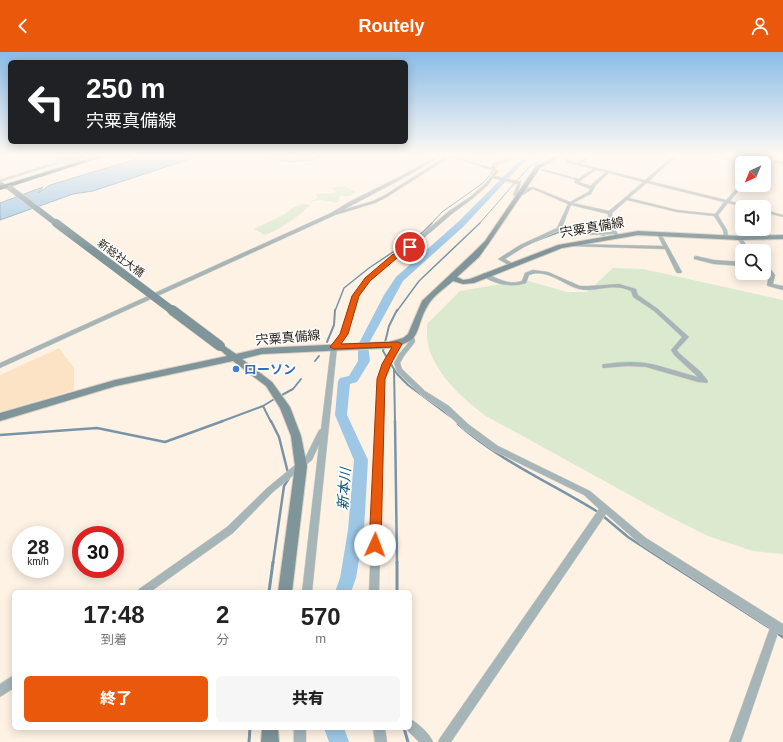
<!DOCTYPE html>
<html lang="ja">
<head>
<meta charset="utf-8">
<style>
	body { margin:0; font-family:Helvetica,"Noto Sans JP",sans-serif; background:#f6f6f6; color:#222; height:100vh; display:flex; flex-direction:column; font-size:15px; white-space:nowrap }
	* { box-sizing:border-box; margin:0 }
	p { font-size:13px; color:#767676 }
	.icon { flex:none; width:22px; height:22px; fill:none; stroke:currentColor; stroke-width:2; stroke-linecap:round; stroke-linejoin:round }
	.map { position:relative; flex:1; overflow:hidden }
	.panel { position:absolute; left:12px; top:538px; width:400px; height:140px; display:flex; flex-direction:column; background:#fff; border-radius:6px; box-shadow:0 2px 10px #0003 }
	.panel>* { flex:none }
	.guide { position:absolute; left:8px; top:8px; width:400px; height:84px; border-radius:6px; box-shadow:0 2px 10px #0003; background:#202124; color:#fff; overflow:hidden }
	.needle { width:26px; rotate:224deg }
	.controls { position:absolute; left:735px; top:104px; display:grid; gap:8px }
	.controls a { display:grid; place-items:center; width:36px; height:36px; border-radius:6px; background:#fff; box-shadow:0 2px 10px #0003; font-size:20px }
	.speed { position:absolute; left:12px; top:474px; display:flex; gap:8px; font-size:20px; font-weight:700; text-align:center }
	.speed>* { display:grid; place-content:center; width:52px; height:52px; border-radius:50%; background:#fff; box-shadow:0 2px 10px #0003; line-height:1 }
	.speed small { font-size:10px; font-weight:400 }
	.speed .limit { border:6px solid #d22; background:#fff; color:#111 }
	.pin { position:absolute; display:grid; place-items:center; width:34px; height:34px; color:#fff; margin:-17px; border:2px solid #fff; border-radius:50%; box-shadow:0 1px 4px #0007 }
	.me { position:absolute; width:44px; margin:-22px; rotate:2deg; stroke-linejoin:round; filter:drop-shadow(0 0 3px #0008) }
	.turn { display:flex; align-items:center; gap:14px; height:84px; padding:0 12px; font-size:18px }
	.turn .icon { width:52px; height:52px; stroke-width:2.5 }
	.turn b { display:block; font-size:28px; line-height:34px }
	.eta { display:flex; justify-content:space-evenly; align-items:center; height:68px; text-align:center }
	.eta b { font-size:24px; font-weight:800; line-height:28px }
	.action { display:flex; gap:8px; margin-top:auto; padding:8px 12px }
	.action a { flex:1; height:46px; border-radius:6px; background:#ea580c; color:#fff; font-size:16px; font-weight:800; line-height:46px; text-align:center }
	.action a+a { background:#f6f6f6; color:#222 }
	header { display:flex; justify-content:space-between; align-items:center; height:52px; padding:0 12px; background:#ea580c; color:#fff; font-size:18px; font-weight:800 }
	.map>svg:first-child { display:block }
</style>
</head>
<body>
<header><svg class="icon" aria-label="back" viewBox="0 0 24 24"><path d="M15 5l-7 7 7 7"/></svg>Routely<svg class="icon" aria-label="person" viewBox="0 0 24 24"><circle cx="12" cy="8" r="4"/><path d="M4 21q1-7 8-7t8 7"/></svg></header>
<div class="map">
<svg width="783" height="690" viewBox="0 0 783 690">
	<rect width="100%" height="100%" fill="#fef2e5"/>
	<path fill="#fce3c6" d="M59,296l15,20v22l-74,22v-37z"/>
	<g fill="#dbe9ce">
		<path d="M344,134l12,6 -7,4h-9l-2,7 -16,-3 -13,2 9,-4 -3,-4 20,-1v-3l-5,-2z"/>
		<path d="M304,152l6,1c-13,13 -28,23 -45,30l-11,-6 31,-15 9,-7z"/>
		<path d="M613,216l30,1 140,31v254l-30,-3 -45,-15 -40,-20 -182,-100c-23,-17 -45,-37 -56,-64 -3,-9 -3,-19 -3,-28l33,-33 65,-11 42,12h20z"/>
	</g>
	<g fill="#9ec7e6" stroke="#7a94a7">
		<path d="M150,103h52l-109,36 -20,3 -73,26v-17l43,-16 -5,6 12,-8z"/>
		<path d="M215,103c19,0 39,-1 58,1 7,1 11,5 17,1l11,2 30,-4 -19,5 -19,2 -34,-5 -33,-2 -16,1z"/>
	</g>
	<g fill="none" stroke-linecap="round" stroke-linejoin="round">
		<g stroke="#7a94a7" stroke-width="1">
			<path d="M431,172l11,-12 41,-29 16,-19 14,-5 13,-1"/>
			<path d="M479,172l49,-56 20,-13"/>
		</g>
		<g stroke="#7a94a7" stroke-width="1.5">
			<path d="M599,182l5,1"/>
			<path d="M533,190l29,-11 19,3"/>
			<path d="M335,259l9,-23 25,-20 54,-36 9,-9"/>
			<path d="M397,259l22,-30 61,-58"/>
		</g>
		<g stroke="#7a94a7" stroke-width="2">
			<path d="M397,258l-8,16 -6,25 14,23 11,11 43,32"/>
			<path d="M327,290l7,-17 1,-15"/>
			<path d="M315,309l4,-5"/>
			<path d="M394,317l1,53"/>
			<path d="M280,344l13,-7 8,-10"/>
			<path d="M263,354l8,16"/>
			<path d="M220,370l43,-16 13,-8"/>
		</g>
		<g stroke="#7a94a7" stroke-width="2.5">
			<path d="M271,369l8,16 9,36"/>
			<path d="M395,369l2,142"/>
			<path d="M458,372c42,37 93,59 140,88"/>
			<path d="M0,383l97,-7 68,14 58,-21"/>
			<path d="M603,464l25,21 40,26"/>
			<path d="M273,511l11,-77 5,-8"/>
		</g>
		<g stroke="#7a94a7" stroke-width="3">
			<path d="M397,510v30"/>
			<path d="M667,510l105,67"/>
			<path d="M269,540l4,-30"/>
			<path d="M776,580l7,5"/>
			<path d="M404,676l4,14"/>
			<path d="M249,690l1,-14"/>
		</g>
		<g fill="#9ec7e6" fill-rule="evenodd">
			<path d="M527,103h7l-15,12 -55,59 -61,55 -35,64 2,16 -13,21 -7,2 -3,31 21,45 -4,70 -8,48 -5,14h-16l5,-14 8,-48 6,-70 -19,-45 3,-34 2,-3 9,-2 9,-15v-16l26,-50 12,-18 62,-55 57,-57z"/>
			<path d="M324,676h20l5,14h-20z"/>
		</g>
		<defs>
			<g id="street">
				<path d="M101,103h7l-43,9 -2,-1z"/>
				<path d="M438,103h4l-35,21 -64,34 30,-9 12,-6 61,-39 6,-1 39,13 2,-5 20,-8h5l-22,10 -1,4 4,2 -4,5 26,6 -4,12 11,-6 5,-1 37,15 18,-10 2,-3 -15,-6 -1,-1 2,-2 -35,-10 2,-1 35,10 15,-10 -28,-7 3,-7h4l-4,5 9,3 13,-8h4l-13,9 64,16 29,-25h4l-29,26 77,19 16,-17v2h1l-13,16 20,6h-7l-15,-4 -10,12 9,15 1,7 -2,1 -2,-1 -1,-7 -9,-14 -37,-4 -50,-12 -15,13c0,9 2,17 8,23v1h-4l-2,-3 -25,1 -29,-5 -36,17 -19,12 9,5v2l-2,1 -14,-8 22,-14 37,-17 11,-24 -35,-15c-7,3 -14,11 -20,6l5,-11 -25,-6 -6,8 -15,13 -19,14 -41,35 -15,10 -28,23 -11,15 -11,38 -10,13 -25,245h-10l17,-147 -7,15 -39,32 -40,41 -83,59h-13l2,-3 88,-62 40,-39 39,-32 13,-26 2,-1 10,-82 10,-13 11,-38 13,-17 28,-23 15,-10 41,-35 21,-14 15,-13 10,-13 -43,-14 -4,1 -61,39 -12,6 -40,12 -335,153v-5l331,-150 18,-11 56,-28zM596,118l10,2 -13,11 -2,3 -12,-4zM609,121l34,9 -34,29 -36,-8 18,-9 5,-9zM647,131l77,19 -9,12 -38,-4 -48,-12zM571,153l37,9v8l4,10 -23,1 -27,-5z"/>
				<path d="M707,103h6l32,6 1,-4 2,-1 35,6v2l-34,-6 -1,4 2,1h-7z"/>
				<path d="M69,106l3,1 -72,23v-2z"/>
				<path d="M764,158l19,5v2l-19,-5z"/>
				<path d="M657,181l4,1 21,38 -1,1h-4l-1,-1 -11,-23 -95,-3 -2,-1 2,-1 93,2 -6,-12z"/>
				<path d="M737,185h4l9,14h-4l-9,-13z"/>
				<path d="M696,204l18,4 28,2v4l-28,-2 -20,-5v-2z"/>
				<path d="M764,210l2,1 9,12 -2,9 10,2v4l-15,-4 -1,-1 2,-10 -5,-7z"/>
				<path d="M533,218l15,2 32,14h9l30,-2 17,5 2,6 20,14 30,27 1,1 -1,1 -11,12 2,3 22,19 7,9 -1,2 -9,-1 -52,-15 -18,-1 -25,2 -1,-2 1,-2h2c14,-2 28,-3 41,-1 18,3 35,10 52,14l-24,-22 -3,-5 11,-13 -28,-26 -21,-14 -2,-6c-21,-9 -33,2 -52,-2 -16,-4 -32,-21 -50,-14l-3,8c-14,5 -33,1 -45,-8l3,-2c12,4 24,13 38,8l3,-8z"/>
				<path d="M411,283l3,2 1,5 -11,14 -4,7 2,6 23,22 24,15 19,18 30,22 92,45 56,47 137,86v11l-5,-2 -37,109h-12l41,-114 -130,-84 -34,-30 -155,228h-13l2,-4 159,-229 -15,-14 -92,-45 -30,-22 -19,-18 -22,-15 -24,-23 -3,-9 5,-9 10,-12 -1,-5z"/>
				<path d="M398,290l3,2 -12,19 -5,16 -5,213h-10l9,-213 5,-16 13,-20z"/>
				<path d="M14,623v13l-14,9v-13z"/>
				<path d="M410,667c8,4 20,15 23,23h-14l-14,-14h5z"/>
				<rect x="294" y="676" width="12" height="14"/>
				<path d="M373,676h12l2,14h-12z"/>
			</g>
			<g id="secondary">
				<path d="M49,103l16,2 25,-2c-11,6 -30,8 -41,0z"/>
				<path d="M557,103h6l-23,13 -51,75 -10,14 -22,20 6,3 7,-1 88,-34 80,-14 101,5 44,-1v4l-44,1 -101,-5 -76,13 -88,35 -11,1 -10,-3c-8,7 -20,15 -25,24 -15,25 -3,36 -39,43l-127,6 -20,5 30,23 18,25 11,29 6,30 -15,126h-14l17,-126 -4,-30 -11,-28 -14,-22 -33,-25 -117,25 -116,35v-8l115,-33 112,-24 -11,-10 4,-3 16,11 26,-6 127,-6 14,-4 5,-4 14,-33 51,-48 12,-12 51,-75z"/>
				<path d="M0,130l12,5 1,1 -3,2 -10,-4z"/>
				<path d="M262,676h16l1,14h-18z"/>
			</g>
			<path id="highway" d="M100,103h9l-109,35v-4z"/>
		</defs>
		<use href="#street" stroke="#dbd0c4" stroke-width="1"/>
		<use href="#secondary" stroke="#dbd0c4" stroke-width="2"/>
		<use href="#highway" stroke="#dbd0c4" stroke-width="1"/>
		<use href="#street" fill="#a6b5b7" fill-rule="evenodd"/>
		<use href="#secondary" fill="#7f9599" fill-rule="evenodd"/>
		<use href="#highway" fill="#4c6c71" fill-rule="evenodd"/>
		<defs>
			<path id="secondary-bridge-far2" d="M10,136l47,36"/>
			<path id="secondary-bridge-far1" d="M56,171l117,88"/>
			<path id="secondary-bridge" d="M172,258l48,36"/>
		</defs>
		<use href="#secondary-bridge-far2" stroke="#dbd0c4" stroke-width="6" stroke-linecap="butt"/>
		<use href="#secondary-bridge-far1" stroke="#dbd0c4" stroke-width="8" stroke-linecap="butt"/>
		<use href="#secondary-bridge" stroke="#dbd0c4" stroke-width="11" stroke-linecap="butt"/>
		<use href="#secondary-bridge-far2" stroke="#7f9599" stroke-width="5.5"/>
		<use href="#secondary-bridge-far1" stroke="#7f9599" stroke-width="8"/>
		<use href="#secondary-bridge" stroke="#7f9599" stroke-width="10"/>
	</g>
	<linearGradient id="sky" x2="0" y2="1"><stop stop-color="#8abce7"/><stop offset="0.52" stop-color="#fff9f3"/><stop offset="1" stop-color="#fff9f3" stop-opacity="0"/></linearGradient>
	<rect width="783" height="199" fill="url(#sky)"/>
	<path fill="#ea580c" stroke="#983908" d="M410,193l2,1v3l-15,9 -27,23 -11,15 -11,38 -7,10 57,-2 4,2 -11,20 -6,15 -4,166 -1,4 -5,2 -4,-2 -2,-4 8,-166 5,-15 10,-17 -58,2 -4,-2 10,-13 12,-38 13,-18 27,-23z"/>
	<circle fill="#3f7fe0" stroke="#fff" stroke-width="1.5" cx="236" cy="317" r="4"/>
	<g text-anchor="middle" stroke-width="3" stroke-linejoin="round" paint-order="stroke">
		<g font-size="11" fill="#251e15" stroke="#fff">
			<text transform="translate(121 206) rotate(37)" y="4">新総社大橋</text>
		</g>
		<g font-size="13" fill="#251e15" stroke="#fff">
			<text transform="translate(592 175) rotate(-10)" y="5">宍粟真備線</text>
			<text transform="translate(288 285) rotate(-5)" y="5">宍粟真備線</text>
		</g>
		<g font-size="13" font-weight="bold" fill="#366cbe" stroke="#fff" text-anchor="start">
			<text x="244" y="322">ローソン</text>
		</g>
		<g font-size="14" font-style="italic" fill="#0a5279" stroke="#fff">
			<text transform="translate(344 437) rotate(-86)" y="5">新本川</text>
		</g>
	</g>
</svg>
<div class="controls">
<a><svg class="needle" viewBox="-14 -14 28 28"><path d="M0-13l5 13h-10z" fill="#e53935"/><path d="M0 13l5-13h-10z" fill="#767676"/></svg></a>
<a><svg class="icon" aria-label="sound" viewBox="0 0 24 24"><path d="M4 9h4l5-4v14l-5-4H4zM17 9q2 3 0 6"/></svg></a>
<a><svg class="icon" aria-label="search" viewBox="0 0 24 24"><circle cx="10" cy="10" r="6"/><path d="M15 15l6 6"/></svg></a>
</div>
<div class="speed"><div>28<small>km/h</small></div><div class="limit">30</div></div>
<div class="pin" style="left:410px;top:195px;background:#d93025"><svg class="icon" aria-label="arrive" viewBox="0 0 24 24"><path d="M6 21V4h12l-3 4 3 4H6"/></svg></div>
<svg class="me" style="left:375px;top:493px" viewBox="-20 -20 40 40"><circle r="19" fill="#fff"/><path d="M0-13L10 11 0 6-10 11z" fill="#ea580c"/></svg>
<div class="guide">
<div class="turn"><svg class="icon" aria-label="left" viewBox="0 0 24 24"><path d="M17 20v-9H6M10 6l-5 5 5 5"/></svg><div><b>250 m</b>宍粟真備線</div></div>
</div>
<section class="panel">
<div class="eta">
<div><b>17:48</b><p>到着</p></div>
<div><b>2</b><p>分</p></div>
<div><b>570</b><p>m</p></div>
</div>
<div class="action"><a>終了</a><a>共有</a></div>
</section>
</div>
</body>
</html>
